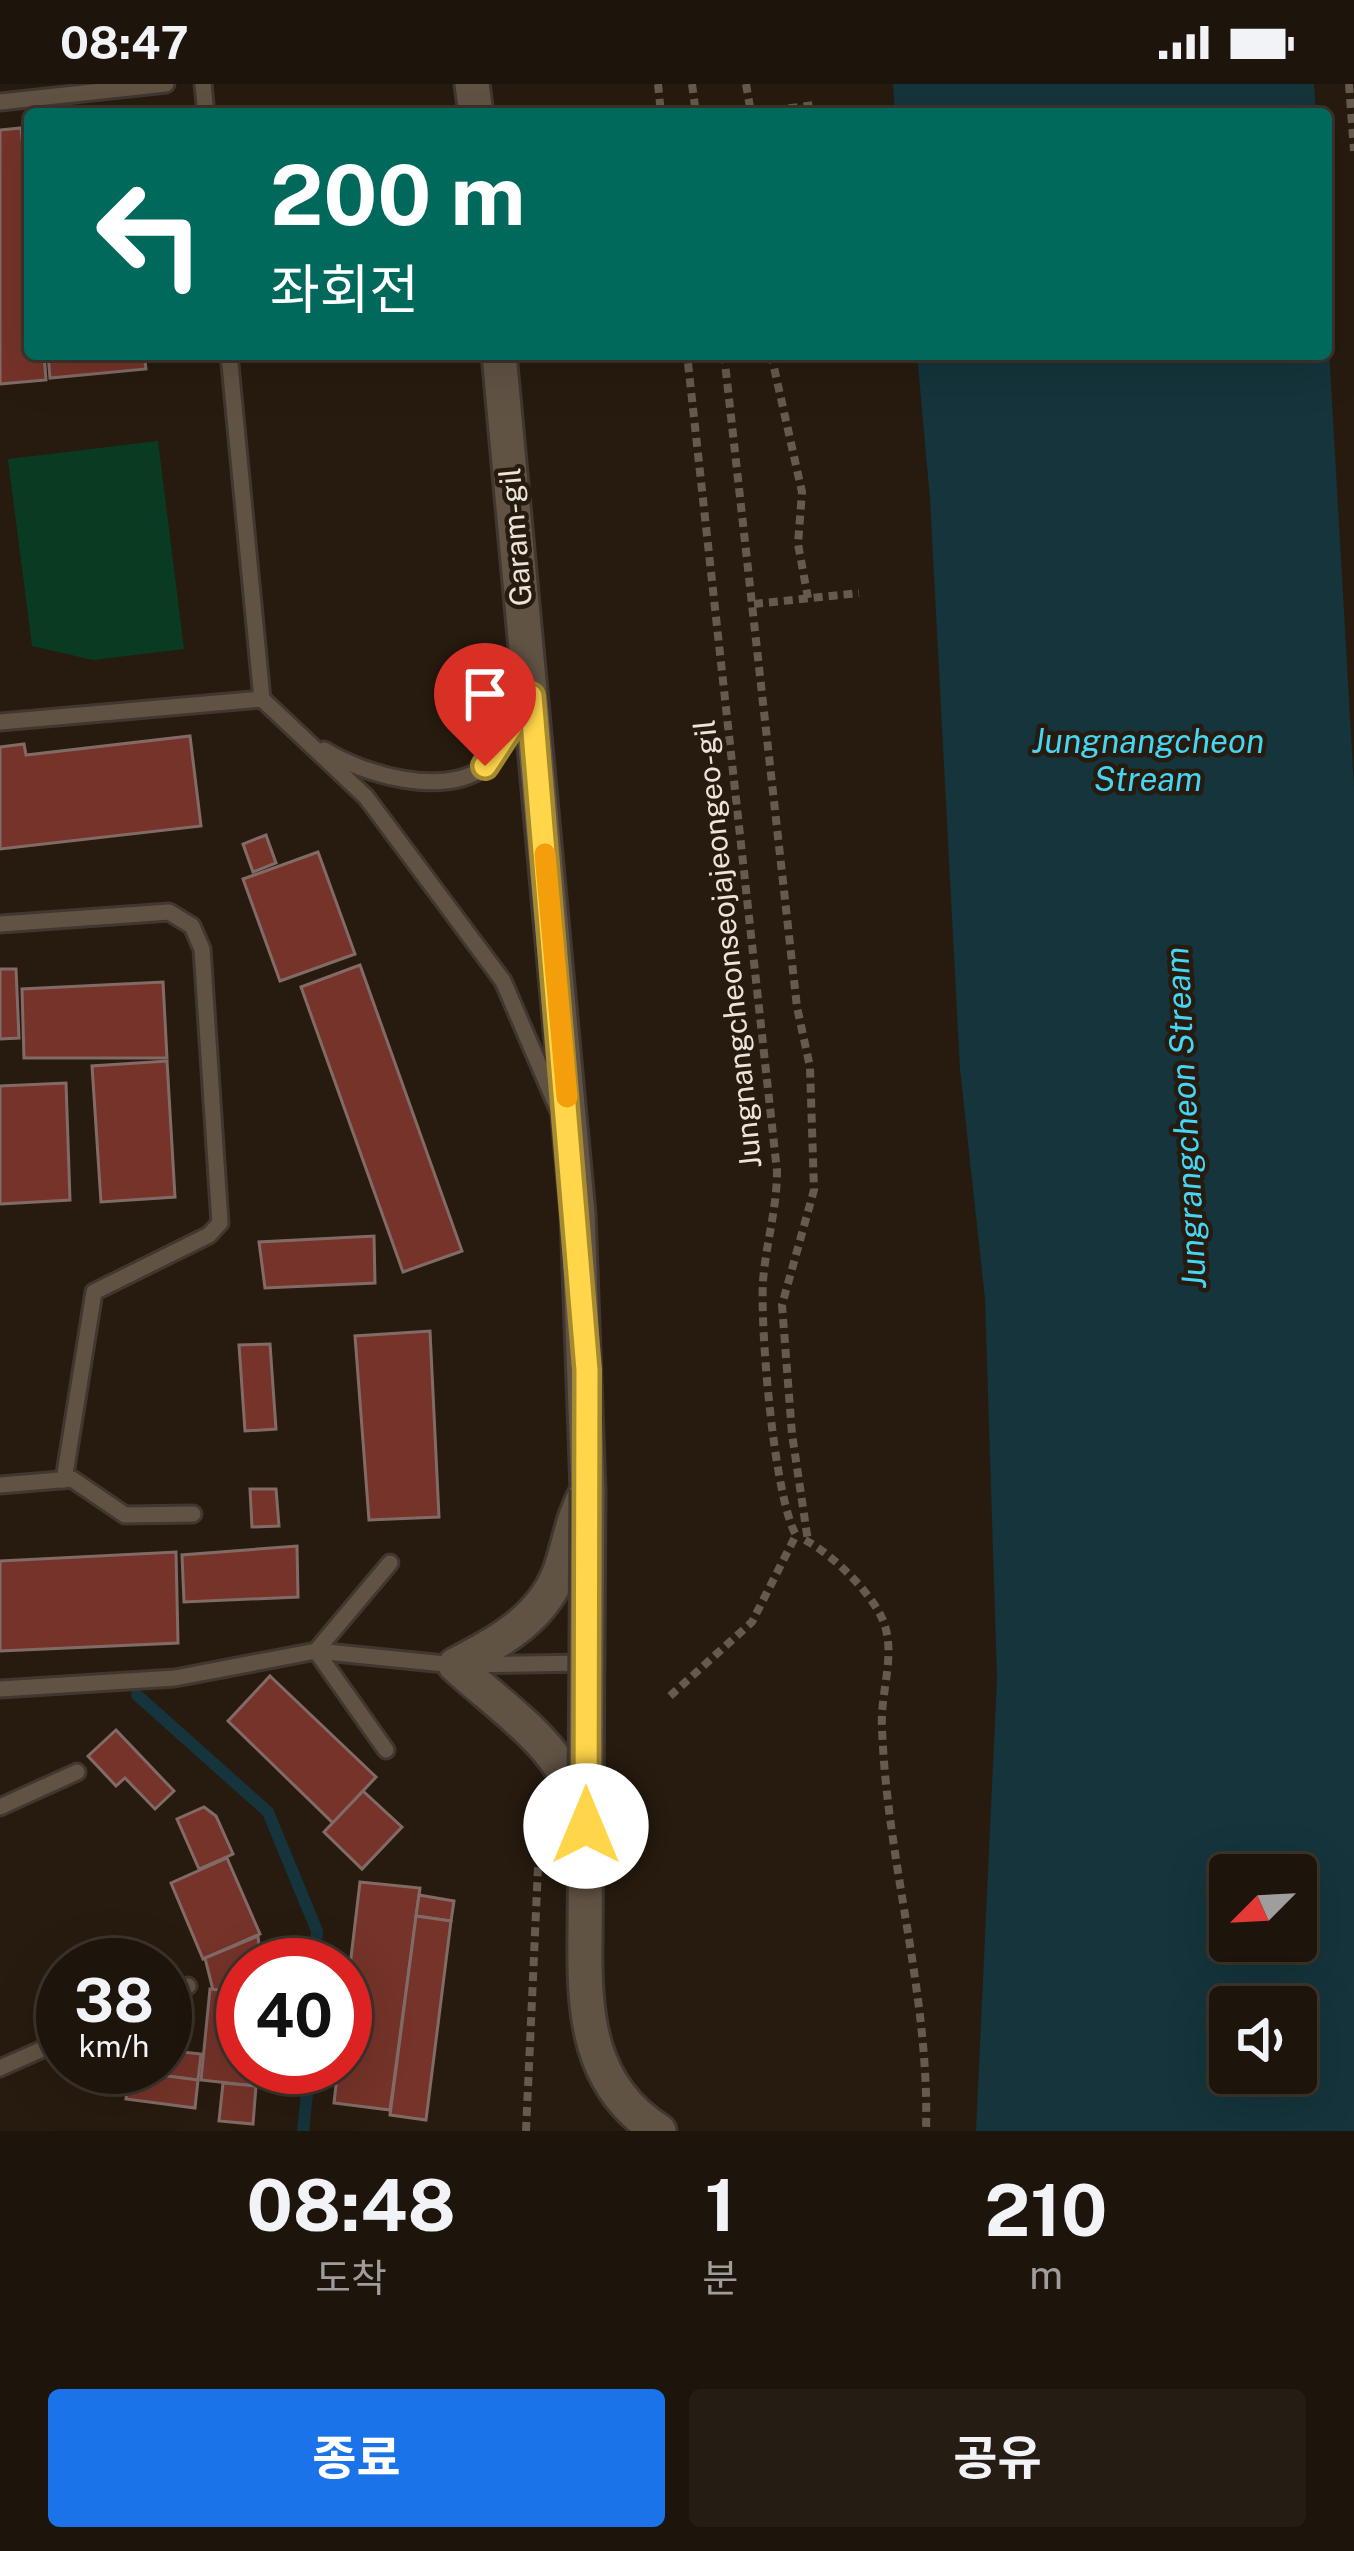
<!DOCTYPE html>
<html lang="ko">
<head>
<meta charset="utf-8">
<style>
	body { margin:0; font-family:"Public Sans","Noto Sans KR",sans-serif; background:#251d14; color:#f1f3f6; height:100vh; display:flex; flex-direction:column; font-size:45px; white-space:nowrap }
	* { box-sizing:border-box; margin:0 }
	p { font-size:39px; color:#a09e9d }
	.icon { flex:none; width:66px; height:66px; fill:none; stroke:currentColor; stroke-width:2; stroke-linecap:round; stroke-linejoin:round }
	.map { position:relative; height:2047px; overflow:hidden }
	.side { display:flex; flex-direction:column; background:#1d140b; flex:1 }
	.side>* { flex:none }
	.guide { position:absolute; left:24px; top:24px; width:1308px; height:252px; border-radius:12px; box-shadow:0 12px 48px #0002,0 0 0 3px #3b332c; background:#00695c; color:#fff; overflow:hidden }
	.needle { width:78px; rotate:246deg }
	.controls { position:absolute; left:1209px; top:1770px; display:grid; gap:24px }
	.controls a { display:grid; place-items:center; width:108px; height:108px; border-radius:12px; background:#1d140b; box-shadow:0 12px 48px #0002,0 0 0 3px #3b332c; font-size:60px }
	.speed { position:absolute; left:36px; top:1854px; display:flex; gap:24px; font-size:60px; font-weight:700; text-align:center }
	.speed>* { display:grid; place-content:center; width:156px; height:156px; border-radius:50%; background:#1d140b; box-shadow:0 12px 48px #0002,0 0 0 3px #3b332c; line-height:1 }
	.speed small { font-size:30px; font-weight:400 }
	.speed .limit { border:18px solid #d22; background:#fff; color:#111 }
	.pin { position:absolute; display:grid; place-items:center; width:102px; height:102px; color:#fff; margin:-123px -51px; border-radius:50% 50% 50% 0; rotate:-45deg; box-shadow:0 0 12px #0007 }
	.pin .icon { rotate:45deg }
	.me { position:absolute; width:132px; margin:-66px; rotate:0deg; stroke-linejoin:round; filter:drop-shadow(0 0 9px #0008) }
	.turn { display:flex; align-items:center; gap:42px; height:252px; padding:0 48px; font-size:54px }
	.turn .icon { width:156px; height:156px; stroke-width:2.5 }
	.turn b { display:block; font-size:84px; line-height:102px }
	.eta { display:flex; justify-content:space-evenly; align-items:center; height:204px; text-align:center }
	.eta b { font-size:72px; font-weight:700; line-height:84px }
	.cta { display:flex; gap:24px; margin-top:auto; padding:24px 48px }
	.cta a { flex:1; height:138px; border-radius:12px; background:#1a73e8; color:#fff; font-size:48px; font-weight:700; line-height:138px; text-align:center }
	.cta a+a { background:#251d14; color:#f1f3f6 }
	.status { display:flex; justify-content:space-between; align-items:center; height:84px; padding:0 60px; background:#1d140b; direction:ltr }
	.status svg { height:33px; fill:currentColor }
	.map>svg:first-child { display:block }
</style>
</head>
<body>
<div class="status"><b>08:47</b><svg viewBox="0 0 49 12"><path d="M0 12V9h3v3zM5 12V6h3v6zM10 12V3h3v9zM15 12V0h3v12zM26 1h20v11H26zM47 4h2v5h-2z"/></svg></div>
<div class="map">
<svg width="1354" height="2047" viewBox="0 0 1354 2047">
	<rect width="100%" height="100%" fill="#271b0f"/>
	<path fill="#093b23" d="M158,357l26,208 -91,11 -61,-14 -24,-187z"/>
	<g fill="#15343b" fill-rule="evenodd">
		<path d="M893,0h421l2,30h-421z"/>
		<path d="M1326,212l28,491v1344h-378l21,-453 -12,-379 -25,-230 -30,-570 -13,-145h409zM1230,1791h66v66h-66zM1230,1923h66v66h-66z"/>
	</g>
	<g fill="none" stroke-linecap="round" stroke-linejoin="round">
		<g stroke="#15343b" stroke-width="12">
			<path d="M137,1611l131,117 49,119 -2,34"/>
			<path d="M303,2047l7,-64"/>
		</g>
	</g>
	<g fill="#753329" stroke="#826b67" stroke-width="3">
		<path d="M21,44l9,88v138h14l2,26 -46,4v-254z"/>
		<path d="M48,270h96l2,15 -96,9z"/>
		<path d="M190,652l11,90 -201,23v-102l24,-3 2,11z"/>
		<path d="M266,751l10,28 -23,9 -10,-28z"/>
		<path d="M318,768l37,102 -75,27 -37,-102z"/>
		<path d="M360,881l102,286 -59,21 -102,-285z"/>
		<path d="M0,885h16l3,69 -19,1z"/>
		<path d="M163,898l4,76h-143l-2,-69z"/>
		<path d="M167,977l8,136 -74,5 -9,-136z"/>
		<path d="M66,999l4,117 -70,4v-118z"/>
		<path d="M374,1152l1,47 -110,5 -6,-46z"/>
		<path d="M430,1247l9,186 -70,3 -14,-184z"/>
		<path d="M270,1260l6,85 -31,2 -6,-86z"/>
		<path d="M250,1405h26l3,37 -27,1z"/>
		<path d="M297,1462l1,51 -114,5 -2,-47z"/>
		<path d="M176,1468l2,91 -178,8v-90z"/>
		<path d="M270,1592l106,101 -43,46 -105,-102z"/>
		<path d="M116,1646l58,61 -19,18 -30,-31 -9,8 -28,-30z"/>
		<path d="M363,1707l39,36 -40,42 -38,-37z"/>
		<path d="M204,1723l12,9 17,38 -34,15 -22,-50z"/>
		<path d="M227,1774l33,76 -57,25 -32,-76z"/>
		<path d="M360,1798l60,6 -30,222 -56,-7 4,-36h7v-59z"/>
		<path d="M419,1811l35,6 -3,20 -35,-5z"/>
		<path d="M416,1832l35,5 -25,199 -36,-5z"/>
		<path d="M258,1852l3,29h-18v28l-30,-3 -8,-32z"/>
		<path d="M210,1905l33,4v74h16l-3,19 -55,-6z"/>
		<path d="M165,1966l36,4 -3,26 -63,-8v-5h30z"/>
		<path d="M129,1987l69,9 -3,28 -69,-9z"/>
		<path d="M223,1999l33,3 -3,38 -34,-3z"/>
	</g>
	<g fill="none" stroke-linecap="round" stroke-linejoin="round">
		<defs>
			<g id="service">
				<path d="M203,0l3,30"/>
				<path d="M0,18l166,-18"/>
				<path d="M229,270l33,345"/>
				<path d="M0,638l262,-23 104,98 137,184 55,128"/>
				<path d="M324,666c39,24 118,48 161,17 16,-12 29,-46 41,-64"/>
				<path d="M0,840l169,-12 23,14 10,23 18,274 -11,12 -115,57 -30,188"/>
				<path d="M0,1401l72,-6 53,36 68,-1"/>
				<path d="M0,1605l175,-11 141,-27 139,14 132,-2"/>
				<path d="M386,1666l-70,-99 74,-88"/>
				<path d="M0,1723l77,-35"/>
				<path d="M165,1912l23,-10"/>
				<path d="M0,1984l63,-28"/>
			</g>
			<g id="tertiary">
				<path d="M472,0l4,30"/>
				<path d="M499,270l79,860 10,276c-14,24 -17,45 -25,72 -15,54 -62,79 -108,103 51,47 111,82 128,152"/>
				<path d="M585,1856c-1,76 4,147 74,191"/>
			</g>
		</defs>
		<use href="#service" stroke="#403730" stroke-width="21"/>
		<use href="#tertiary" stroke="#403730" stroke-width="39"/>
		<g stroke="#655a4f" stroke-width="8" stroke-dasharray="9 6" stroke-linecap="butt">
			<path d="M658,0l3,30"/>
			<path d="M692,0l4,30"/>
			<path d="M746,0l5,29"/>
			<path d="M1349,0l5,67"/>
			<path d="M744,30l71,-9"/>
			<path d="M724,270l73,653 13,60 4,123 -32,115 10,129 16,107"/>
			<path d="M771,270l31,138 -4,52 10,54"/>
			<path d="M754,520l105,-11"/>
			<path d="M805,1456c27,14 71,56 80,86 10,33 -5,68 -3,102 5,136 48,266 44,403"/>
			<path d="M670,1612l82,-74 44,-87c-22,-39 -36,-206 -33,-254 3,-38 14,-72 14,-110l-90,-817"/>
			<path d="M526,2047l15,-329"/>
		</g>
		<use href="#service" stroke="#615344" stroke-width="15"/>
		<use href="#tertiary" stroke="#615344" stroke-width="33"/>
		<defs>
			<path id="tertiary-bridge" d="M585,1856l3,-450"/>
		</defs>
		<use href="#tertiary-bridge" stroke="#403730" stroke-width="39" stroke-linecap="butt"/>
		<use href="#tertiary-bridge" stroke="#615344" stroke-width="33"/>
	</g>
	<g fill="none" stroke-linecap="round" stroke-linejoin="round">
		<defs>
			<path id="route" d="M485,682l46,-70 56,674 -1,456"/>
		</defs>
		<use href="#route" stroke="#a68a30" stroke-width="30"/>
		<use href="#route" stroke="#ffd54a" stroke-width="21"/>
		<path stroke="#f59e0b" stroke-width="21" d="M545,770l22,243"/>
	</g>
	<g text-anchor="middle" stroke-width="9" stroke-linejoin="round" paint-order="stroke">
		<g font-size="30" fill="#ece4db" stroke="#271b0f">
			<text transform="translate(516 453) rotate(-95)" y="10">Garam-gil</text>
			<text transform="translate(728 860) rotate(-96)" y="10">Jungnangcheonseojajeongeo-gil</text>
		</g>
		<g font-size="33" font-style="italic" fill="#46d6f4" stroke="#271b0f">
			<text x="1148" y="669">Jungnangcheon<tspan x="1148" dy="38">Stream</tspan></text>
			<text transform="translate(1185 1034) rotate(-93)" y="12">Jungrangcheon Stream</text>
		</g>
	</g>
</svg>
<div class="controls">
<a><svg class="needle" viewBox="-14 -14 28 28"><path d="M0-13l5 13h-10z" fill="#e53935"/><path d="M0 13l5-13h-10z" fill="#a09e9d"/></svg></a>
<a><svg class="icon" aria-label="sound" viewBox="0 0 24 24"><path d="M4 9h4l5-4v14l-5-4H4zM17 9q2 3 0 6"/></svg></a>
</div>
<div class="speed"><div>38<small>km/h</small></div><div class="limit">40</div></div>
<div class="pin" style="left:485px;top:682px;background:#d93025"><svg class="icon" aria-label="arrive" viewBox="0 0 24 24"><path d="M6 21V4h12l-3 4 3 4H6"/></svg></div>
<svg class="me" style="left:586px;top:1742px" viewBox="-20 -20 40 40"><circle r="19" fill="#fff"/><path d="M0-13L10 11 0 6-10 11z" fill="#ffd54a"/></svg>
<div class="guide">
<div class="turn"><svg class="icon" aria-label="left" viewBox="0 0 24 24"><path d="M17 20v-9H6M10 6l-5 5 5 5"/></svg><div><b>200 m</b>좌회전</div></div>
</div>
</div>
<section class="side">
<div class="eta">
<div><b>08:48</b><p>도착</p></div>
<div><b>1</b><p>분</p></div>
<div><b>210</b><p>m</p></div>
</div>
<div class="cta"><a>종료</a><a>공유</a></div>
</section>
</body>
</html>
